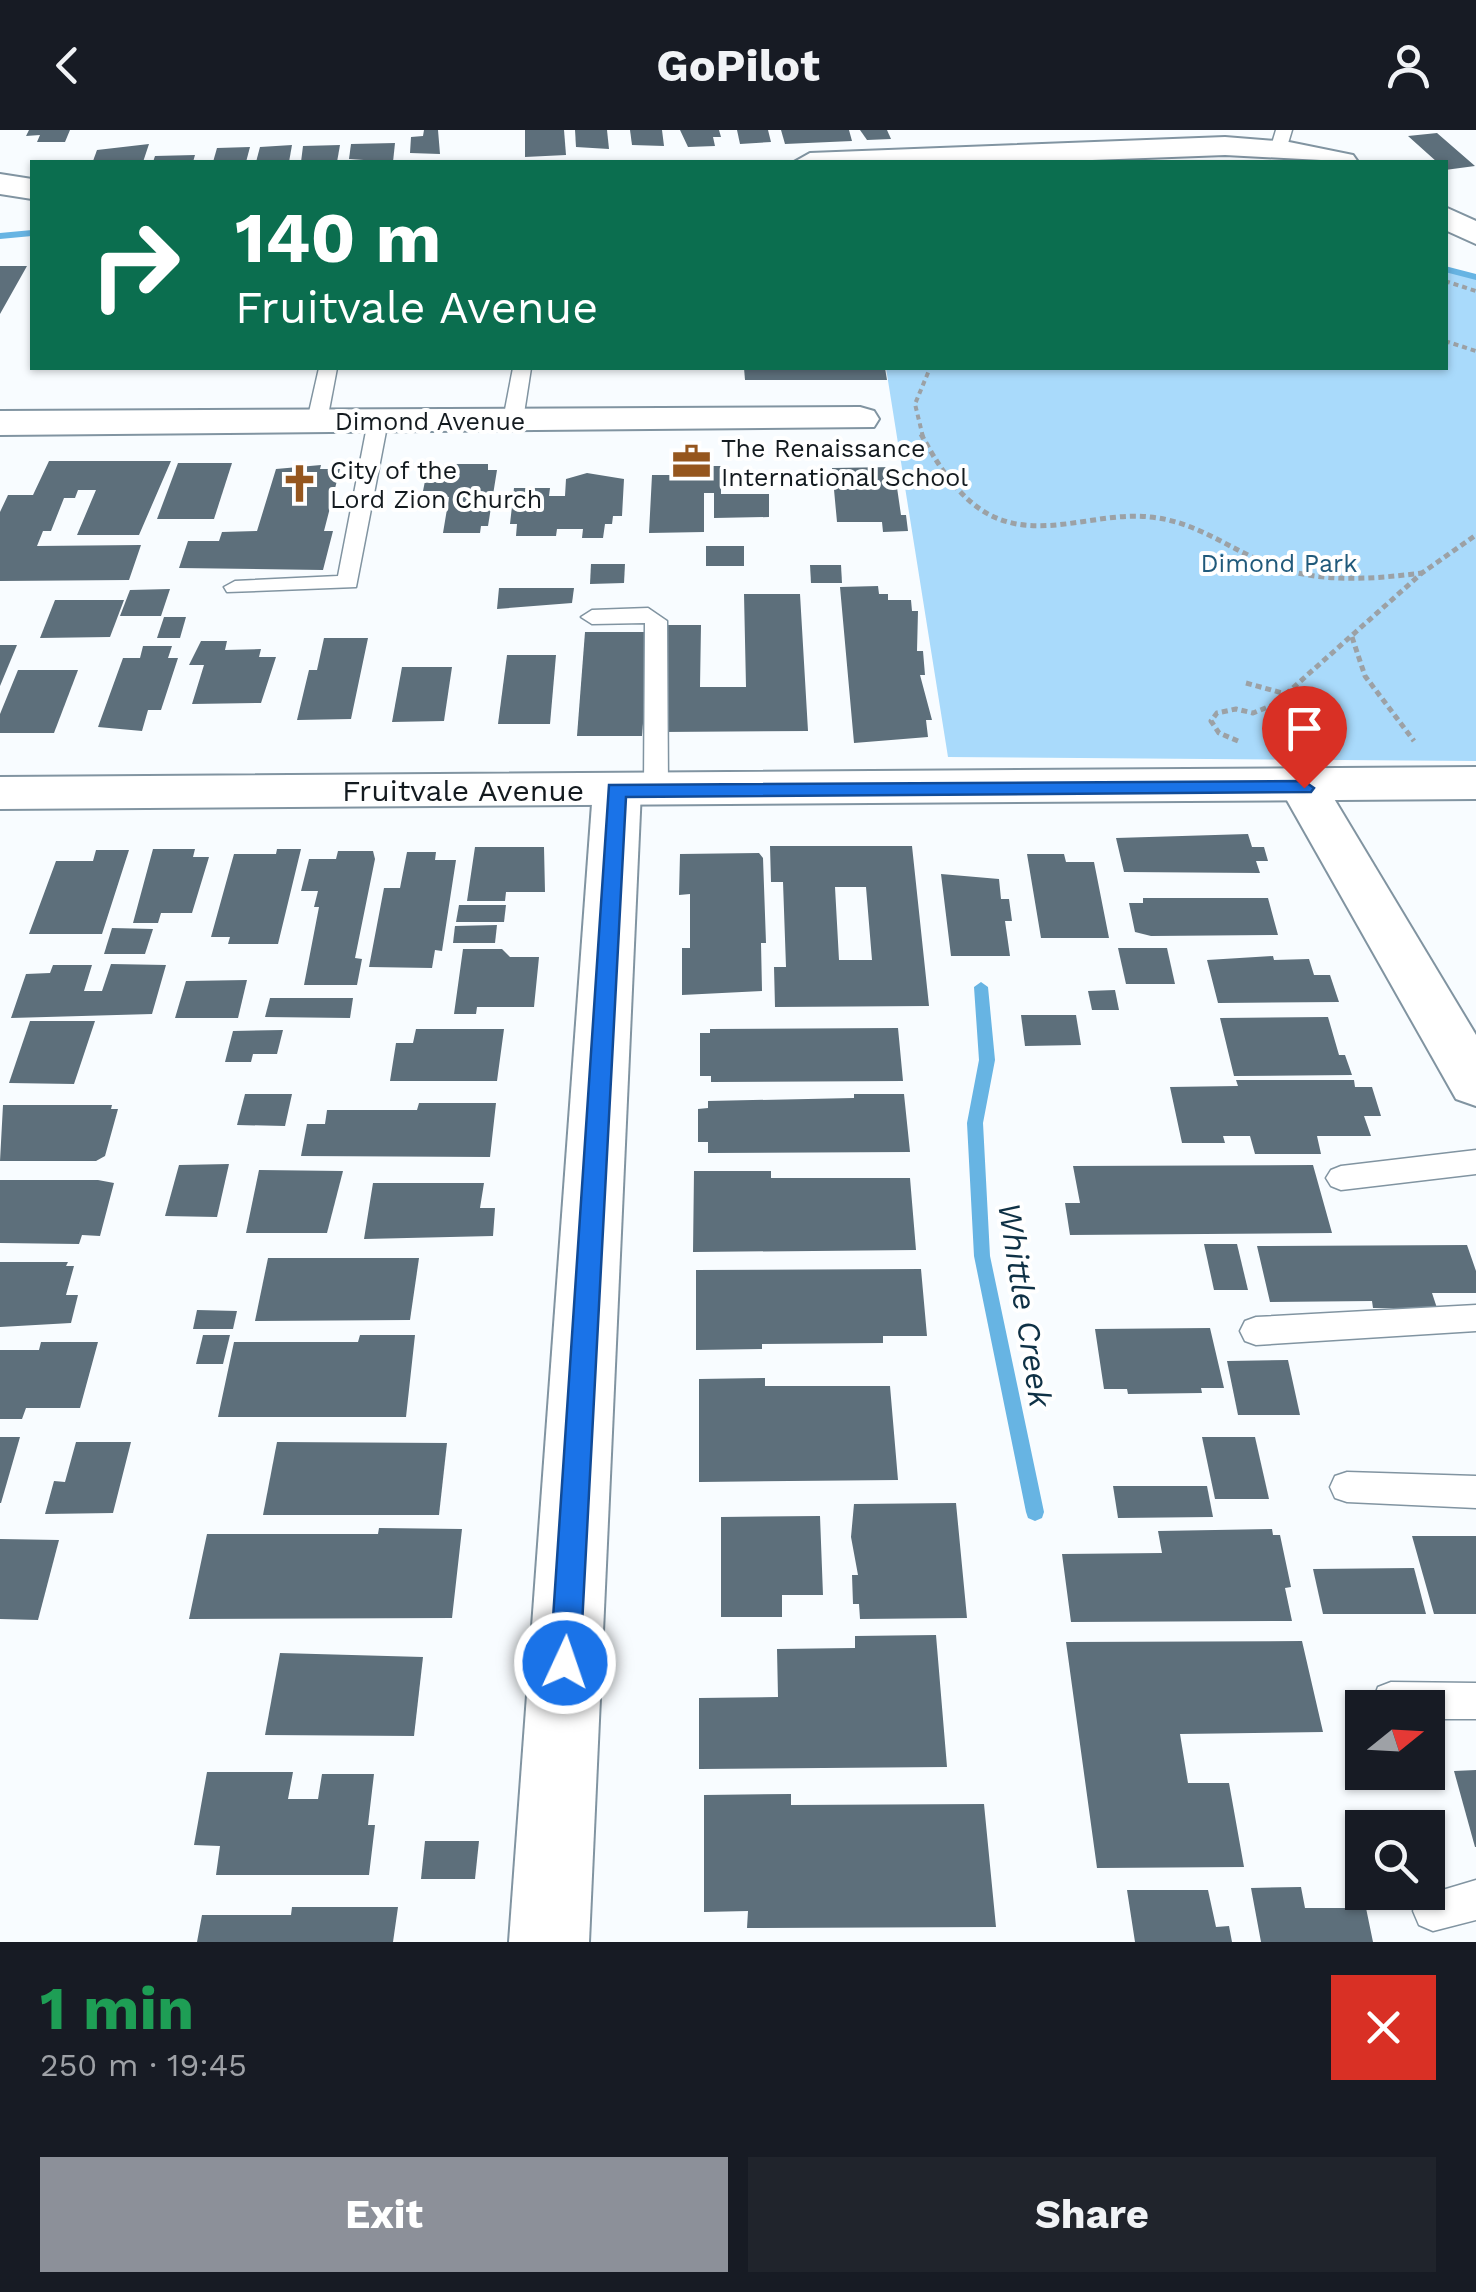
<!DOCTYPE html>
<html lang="en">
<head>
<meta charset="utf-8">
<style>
	body { margin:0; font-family:"Work Sans",sans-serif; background:#20242c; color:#f1f3f6; height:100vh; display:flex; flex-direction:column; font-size:38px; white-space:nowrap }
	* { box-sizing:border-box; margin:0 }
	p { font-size:32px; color:#9ea1a6 }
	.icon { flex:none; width:55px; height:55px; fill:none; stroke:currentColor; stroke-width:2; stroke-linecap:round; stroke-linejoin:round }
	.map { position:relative; height:1812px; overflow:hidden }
	.sheet { display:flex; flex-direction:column; background:#171b24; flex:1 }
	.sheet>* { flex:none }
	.top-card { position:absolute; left:30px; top:30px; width:1418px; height:210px; border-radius:0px; box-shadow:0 2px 8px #0004; background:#0b6e4f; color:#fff; overflow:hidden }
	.needle { width:65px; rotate:72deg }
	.controls { position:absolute; left:1345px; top:1560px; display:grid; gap:20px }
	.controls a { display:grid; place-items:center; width:100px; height:100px; border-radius:0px; background:#171b24; box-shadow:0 2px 8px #0004; font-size:50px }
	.pin { position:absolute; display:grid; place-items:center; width:85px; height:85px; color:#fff; margin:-102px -42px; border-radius:50% 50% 50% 0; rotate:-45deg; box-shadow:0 0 10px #0007 }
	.pin .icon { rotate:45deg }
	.me { position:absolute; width:110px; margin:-55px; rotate:3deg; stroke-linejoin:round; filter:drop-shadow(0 0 8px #0008) }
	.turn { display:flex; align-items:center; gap:35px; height:210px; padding:0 40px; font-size:45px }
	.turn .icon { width:130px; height:130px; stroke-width:2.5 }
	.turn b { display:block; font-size:70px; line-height:85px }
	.round { display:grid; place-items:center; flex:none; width:105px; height:105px; border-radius:0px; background:#20242c }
	.head { display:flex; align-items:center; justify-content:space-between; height:170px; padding:0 40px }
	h1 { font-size:60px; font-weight:700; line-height:75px; color:#1e9e55 }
	.primary-button { display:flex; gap:20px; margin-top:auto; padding:20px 40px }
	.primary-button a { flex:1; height:115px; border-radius:0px; background:#8c9099; color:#fff; font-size:40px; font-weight:700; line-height:115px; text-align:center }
	.primary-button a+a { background:#20242c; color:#f1f3f6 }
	header { display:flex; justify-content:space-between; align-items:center; height:130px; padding:0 40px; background:#171b24; font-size:45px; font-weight:700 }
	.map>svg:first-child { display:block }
</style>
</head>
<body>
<header><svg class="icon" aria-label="back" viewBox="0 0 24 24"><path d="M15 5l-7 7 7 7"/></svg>GoPilot<svg class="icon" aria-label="person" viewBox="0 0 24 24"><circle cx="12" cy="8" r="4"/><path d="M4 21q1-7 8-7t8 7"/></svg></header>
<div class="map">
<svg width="1476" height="1812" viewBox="0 0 1476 1812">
	<rect width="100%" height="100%" fill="#f8fcff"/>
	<path fill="#a9dafb" d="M1445,141l31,5v485l-528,-4 -62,-389h559z"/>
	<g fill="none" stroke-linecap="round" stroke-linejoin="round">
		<g fill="#67b4e3" fill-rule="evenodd">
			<path d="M32,100v6l-32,3v-6z"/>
			<path d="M1445,136l31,8v6l-31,-8z"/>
			<path d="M981,852l7,5 7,73 -12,63 7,133 54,256 -2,6 -7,3 -7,-3 -2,-6 -52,-256 -7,-133 12,-63 -5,-73z"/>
		</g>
	</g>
	<g fill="#5d6f7b" fill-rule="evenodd">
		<path d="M29,0h41l-5,12h-28l3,-7 -14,1z"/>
		<path d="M424,0h14l2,24 -30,-1 1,-16 12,-1z"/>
		<path d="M525,0h39l2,25 -41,2z"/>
		<path d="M575,0h32l2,19 -33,-2z"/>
		<path d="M630,0h32l2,16 -32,-1z"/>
		<path d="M680,0h39l2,7h-8l2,9 -27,1z"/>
		<path d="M737,0h31l3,12 -31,2z"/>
		<path d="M781,0h68l3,11 -67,3z"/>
		<path d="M860,0h27l4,9 -24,1z"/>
		<path d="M1437,3l38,33 -30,4v-8h-8l-29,-26z"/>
		<path d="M395,13l-2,19 -44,-3 2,-15z"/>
		<path d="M149,14l-6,18 -50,-1 4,-11z"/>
		<path d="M292,15l-3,17h-33l4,-15z"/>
		<path d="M340,15l-3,17h-36l2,-16z"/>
		<path d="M250,17l-4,15h-33l4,-14z"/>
		<path d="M195,25l-2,7h-40l2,-6z"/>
		<path d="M0,136h27l-27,48z"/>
		<path d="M744,238h141l2,12h-142z"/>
		<path d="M49,331h122l-32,74h-62l19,-45h-18l-3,8h-11l-13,33h-8l-6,15 104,-1 -12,35 -129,1v-69l8,-17h25z"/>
		<path d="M178,333h54l-18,56h-57z"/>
		<path d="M444,334h44v6h9l-9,56h-7l-1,7h-37l6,-36h-11l1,-6h-16l4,-20h16z"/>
		<path d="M321,335l-1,4h20l-16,62h9l-10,39 -144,-2 9,-27h31l3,-9 35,-1 19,-62z"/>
		<path d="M688,336h33v28h48v23l-55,1v-25h-10v39l-55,1 3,-58h36z"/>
		<path d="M894,337l7,48h5l2,16 -25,1 -1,-10h-45l-5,-54z"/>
		<path d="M587,343l37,6 -2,37h-9l-1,8h-7l-2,14h-21l1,-9h-26l-1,7h-40l1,-12h-7l4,-36h36l-1,8h16l1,-17z"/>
		<rect x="706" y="416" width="38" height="20"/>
		<path d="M591,434h34l-1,19 -34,1z"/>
		<path d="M810,435h31l1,18h-31z"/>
		<path d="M878,456l1,8h9v6h23l1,11h6l-1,40h6l2,24h-5l12,45h-6l2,17 -74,6 -14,-156z"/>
		<path d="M499,458h75l-2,15 -75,6z"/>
		<path d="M170,459l-9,27h-41l10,-26z"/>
		<path d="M744,464h56l8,137 -148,1 3,-107h38l-1,62h46z"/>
		<path d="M55,470h69l-14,37 -70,1z"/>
		<path d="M164,487h22l-6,21h-23z"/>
		<path d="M585,502h65l-8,104h-65z"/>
		<path d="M324,508h44l-17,81 -54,1 12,-50h8z"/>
		<path d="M201,511h26l-2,9 36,-1 -2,8h17l-15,46 -69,1 12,-39h-15z"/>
		<path d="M0,515h17l-17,41z"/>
		<path d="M143,516h29l-4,12h10l-17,52h-13l-6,21 -44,-4 25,-69h17z"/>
		<path d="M507,525h49l-6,69h-52z"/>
		<path d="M402,537h50l-8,54 -52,1z"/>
		<path d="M18,540h60l-24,63h-54v-19z"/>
		<path d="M1248,704l4,13h12l4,14h-12l4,12 -136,-1 -8,-34z"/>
		<path d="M770,716h142l17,160 -154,1 -1,-40h12l-3,-85h-12zM835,757h31l6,73h-33z"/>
		<path d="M475,717h69l1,45h-39l-1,9h-38z"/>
		<path d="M153,719h42l-2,8h16l-17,56h-31l-3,10h-25z"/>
		<path d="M277,719h24l-23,95h-50l2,-7h-19l23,-83h42z"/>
		<path d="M96,720h33l-27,84h-73l27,-73h37z"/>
		<path d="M338,721h35l2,8 -20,99 7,1 -5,26h-53l15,-78h-5l4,-16h-17l8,-32h27z"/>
		<path d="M407,722h29l-1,8h21l-14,91 -7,-1 -3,18 -63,-1 15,-79h16z"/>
		<path d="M759,723l4,5 3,85h-5l1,48 -80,4v-47h8v-54l-11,1 1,-41z"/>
		<path d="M1027,724h37l2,8h28l15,76h-68z"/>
		<path d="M941,744l58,5 2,20h8l3,22h-7l5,35h-59z"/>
		<path d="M1143,768h125l10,37 -127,1 -16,-4 -6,-29h14z"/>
		<path d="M459,775h47l-2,17h-48z"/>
		<path d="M497,795l-2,18h-42l2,-17z"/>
		<path d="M112,798l41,1 -8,25h-41z"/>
		<path d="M1118,818h49l8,36h-49z"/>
		<path d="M463,819h39l8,8h29l-5,50h-57l-1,7h-22z"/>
		<path d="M1273,826l1,4 35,-1 5,16h16l9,27 -121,1 -11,-43z"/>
		<path d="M111,834l55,1 -14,49 -141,4 15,-44 24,-1 3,-8h39l-8,26h18z"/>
		<path d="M247,850l-9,38h-63l11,-37z"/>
		<path d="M1115,860l4,20h-27l-4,-19z"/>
		<path d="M270,868h83l-3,20 -85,-1z"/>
		<path d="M1021,885h55l5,30 -56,1z"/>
		<path d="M1328,887l11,38h6l7,20 -118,1 -14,-58z"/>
		<path d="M30,891h65l-21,63 -65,-1z"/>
		<path d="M898,898l5,53 -192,1v-6h-11v-43h10v-4z"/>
		<path d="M416,899h88l-7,52h-107l6,-38h17z"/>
		<path d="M283,900l-6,24h-24l-2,8h-26l8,-31z"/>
		<path d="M1236,950h118l1,7h17l9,29h-17l7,20h-54l4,18h-66l-5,-18h-27l2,7h-43l-12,-56 68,-1z"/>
		<path d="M245,964h47l-7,32 -48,-1z"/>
		<path d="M854,964h50l6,58 -202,1v-11h-10v-33l10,-1v-7l146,-3z"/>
		<path d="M419,973h77l-6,54 -189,-1 6,-32h18l2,-14h90z"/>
		<path d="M3,975h109l-1,4h7l-13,47 -9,5h-96z"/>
		<path d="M229,1034l-12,53 -52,-1 14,-51z"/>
		<path d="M1313,1035l19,68 -262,2 -5,-32h15l-7,-37z"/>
		<path d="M259,1040l84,1 -16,62h-81z"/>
		<path d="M694,1041h77v7h139l6,72 -223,2z"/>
		<path d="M0,1050h98l16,3 -14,53 -18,-1 -3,9 -79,-1z"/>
		<path d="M373,1053h111l-4,25h15l-2,28 -129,3z"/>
		<path d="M1204,1114h33l11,46h-34z"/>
		<path d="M1467,1115l9,26v22h-44l5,15h-64l-1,-7 -102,1 -13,-56z"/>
		<path d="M268,1128h151l-9,62 -155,1z"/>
		<path d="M0,1132h68l-2,4h8l-8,29h12l-7,28 -71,4z"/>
		<path d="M921,1139l6,67h-44v7l-121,1v5l-66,1v-80z"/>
		<path d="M197,1180l40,1 -4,18h-40z"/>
		<path d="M1210,1198l14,60h-23l1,5 -74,1 -1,-5h-23l-9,-60z"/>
		<path d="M203,1205h27l-7,29h-27z"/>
		<path d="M360,1205h55l-9,82h-188l16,-75h124z"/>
		<path d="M41,1212h57l-18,66h-54l-4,11h-22v-69h39z"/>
		<path d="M1288,1230l12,55h-62l-11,-54z"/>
		<path d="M765,1248v8h125l8,94 -199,2v-103z"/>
		<path d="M0,1307h20l-19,66h-1z"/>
		<path d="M1202,1307h53l14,62h-54z"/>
		<path d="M76,1312h55l-18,71 -68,1 9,-33 11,1z"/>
		<path d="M277,1312l170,1 -8,72h-176z"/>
		<path d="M1113,1356h94l6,31 -95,1z"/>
		<path d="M956,1373l11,115 -107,1 -1,-15h-6l-1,-29h6l-7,-38 3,-33z"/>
		<path d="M820,1386l3,79h-41v22h-61v-100z"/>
		<path d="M379,1398l83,1 -10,89 -263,1 18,-85h171z"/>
		<path d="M1272,1399l1,6h7l11,52 -6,1 7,33 -221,1 -9,-68 100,-1 -4,-22z"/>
		<path d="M1412,1406h64v78h-42z"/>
		<path d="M0,1409l59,1 -21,80 -38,-1z"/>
		<path d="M1414,1438l12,46h-103l-10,-45z"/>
		<path d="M936,1505l11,132 -248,2v-71l79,-1 -1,-48 78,-1v-12z"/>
		<path d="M1302,1511l21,91 -143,2 8,49h41l15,84 -147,1 -31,-226z"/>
		<path d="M280,1523l143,4 -9,79 -149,-1z"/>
		<path d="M1476,1640v77h-1l-21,-76z"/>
		<path d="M207,1642h86l-5,27h30l4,-25h52l-6,51h7l-6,50h-153l4,-29 -26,-1z"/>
		<path d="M791,1664v11l193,-1 12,123 -249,1 1,-17 -44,1v-117z"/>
		<path d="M425,1711h54l-4,38h-54z"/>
		<path d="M1301,1757l4,21h61l7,34h-112l-10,-54z"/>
		<path d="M1127,1760h81l8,37 13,-1 3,16h-97z"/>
		<path d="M292,1777h106l-5,35h-196l5,-27h89z"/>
	</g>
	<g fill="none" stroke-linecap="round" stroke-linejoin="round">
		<defs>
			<g id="lane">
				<path d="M1276,0h16l-6,20 -8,5 -8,-5z"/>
				<path d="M319,238h18l-10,53 -10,6 -10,-6z"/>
				<path d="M513,238h18l-8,52 -10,6 -10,-6z"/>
				<path d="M378,285l10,6 -32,166 -129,5 -3,-5 11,-6 103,-5 30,-155z"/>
				<path d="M648,478l19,13 1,169 -12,8 -12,-8 1,-167 -53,1 -11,-7 11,-7z"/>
				<path d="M1476,1020v24l-135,16 -10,-4 -5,-8 5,-8 10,-4z"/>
				<path d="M1476,1175v26l-220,14 -11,-4 -5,-10 5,-10 11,-4z"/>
				<path d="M1347,1342l129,4v32l-129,-6 -12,-4 -5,-11 5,-11z"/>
				<path d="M1391,1552l85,1v36h-48v-11h-52l-3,-8 5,-13z"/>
				<path d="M1476,1750v40l-43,11 -14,-6 -6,-14 6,-14z"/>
			</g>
			<g id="street">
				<path d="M1225,7l64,5 64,13 5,7 -133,-7 -186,7h-245l16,-9z"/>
				<path d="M0,44l32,5v20l-32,-5z"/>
				<path d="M1445,77l31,14v23l-31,-14z"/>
				<path d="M860,277l14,4 5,8 -5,8 -874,8v-24z"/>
				<path d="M1304,642l17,5 155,258v71l-20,-7 -176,-311 7,-11z"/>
				<path d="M617,644l17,5 7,11 -52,1152h-80l84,-1152 7,-11z"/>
			</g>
			<path id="secondary" d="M1476,637v32l-1476,10v-32z"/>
		</defs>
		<use href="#lane" stroke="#8194a1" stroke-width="3"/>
		<use href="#street" stroke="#8194a1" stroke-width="4"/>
		<use href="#secondary" stroke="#8194a1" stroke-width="4"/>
		<g stroke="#9ca1a5" stroke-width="4" stroke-dasharray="5 4" stroke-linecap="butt">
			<path d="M1445,151l31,10"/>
			<path d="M1445,211l31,10"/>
			<path d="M923,307l-8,-33 15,-36"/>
		</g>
		<g stroke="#9ca1a5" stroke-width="5" stroke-dasharray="6 4" stroke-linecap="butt">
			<path d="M921,304c16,30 38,65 69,81 50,26 108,-4 160,2 41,4 70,25 106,42 53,25 110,21 166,14"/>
			<path d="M1352,507l13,39 49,65"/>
			<path d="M1246,553l40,11"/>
			<path d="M1238,611l-19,-8 -8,-12 6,-8 19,-4 17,4 32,-13"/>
			<path d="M1317,614l-31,-40v-10l136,-121 54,-38"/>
		</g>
		<use href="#lane" fill="#fff" fill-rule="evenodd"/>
		<use href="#street" fill="#fff" fill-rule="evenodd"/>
		<use href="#secondary" fill="#fff" fill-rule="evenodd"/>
	</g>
	<path fill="#1a73e8" stroke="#114b97" stroke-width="2.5" d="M1304,651l10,7 -3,4 -685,5 -46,866 -4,10 -11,4 -10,-4 -5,-10 59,-878z"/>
	<defs>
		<symbol id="office-bare" viewBox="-9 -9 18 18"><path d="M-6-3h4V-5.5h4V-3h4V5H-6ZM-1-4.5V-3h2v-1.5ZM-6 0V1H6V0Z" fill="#95561e" stroke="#fff" stroke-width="2.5" paint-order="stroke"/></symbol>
		<symbol id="church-bare" viewBox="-9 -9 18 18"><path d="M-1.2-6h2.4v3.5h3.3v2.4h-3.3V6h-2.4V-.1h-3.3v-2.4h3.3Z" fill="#95561e" stroke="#fff" stroke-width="2.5" paint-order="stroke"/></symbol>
	</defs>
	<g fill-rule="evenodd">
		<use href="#office-bare" x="664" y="304" width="55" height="55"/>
		<use href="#church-bare" x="272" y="326" width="55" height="55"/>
	</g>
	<g text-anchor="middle" stroke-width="8" stroke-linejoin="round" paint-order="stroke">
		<g font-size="25" fill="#131a1f" stroke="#fff">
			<text x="430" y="300">Dimond Avenue</text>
		</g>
		<g font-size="25" fill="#131a1f" stroke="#fff" text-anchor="start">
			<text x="721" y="327">The Renaissance<tspan x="721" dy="29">International School</tspan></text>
			<text x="330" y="349">City of the<tspan x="330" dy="29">Lord Zion Church</tspan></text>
		</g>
		<g font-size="25" fill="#215a7b" stroke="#fff">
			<text x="1279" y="442">Dimond Park</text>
		</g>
		<g font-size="30" fill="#131a1f" stroke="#fff">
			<text x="463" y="671">Fruitvale Avenue</text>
		</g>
		<g font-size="32" font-style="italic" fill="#0f3145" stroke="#fff">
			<text transform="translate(1025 1175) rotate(81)" y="11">Whittle Creek</text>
		</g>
	</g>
</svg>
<div class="controls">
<a><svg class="needle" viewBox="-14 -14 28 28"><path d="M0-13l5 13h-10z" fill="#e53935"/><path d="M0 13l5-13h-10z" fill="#9ea1a6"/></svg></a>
<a><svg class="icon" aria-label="search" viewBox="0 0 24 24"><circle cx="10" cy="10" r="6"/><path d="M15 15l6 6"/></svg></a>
</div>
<div class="pin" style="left:1304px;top:658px;background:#d93025"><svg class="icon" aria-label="arrive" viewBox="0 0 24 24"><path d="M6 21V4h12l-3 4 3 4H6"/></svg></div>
<svg class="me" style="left:565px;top:1533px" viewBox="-20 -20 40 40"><circle r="17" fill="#1a73e8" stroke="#fff" stroke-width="3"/><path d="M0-11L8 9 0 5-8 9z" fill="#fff"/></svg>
<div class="top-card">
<div class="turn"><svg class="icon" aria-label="right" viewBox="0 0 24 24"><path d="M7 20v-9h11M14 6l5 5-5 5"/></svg><div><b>140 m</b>Fruitvale Avenue</div></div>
</div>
</div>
<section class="sheet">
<div class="head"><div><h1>1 min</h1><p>250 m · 19:45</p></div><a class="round" style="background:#d93025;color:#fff"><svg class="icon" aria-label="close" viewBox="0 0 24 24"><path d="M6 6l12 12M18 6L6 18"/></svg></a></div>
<div class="primary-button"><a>Exit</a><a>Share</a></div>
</section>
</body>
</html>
